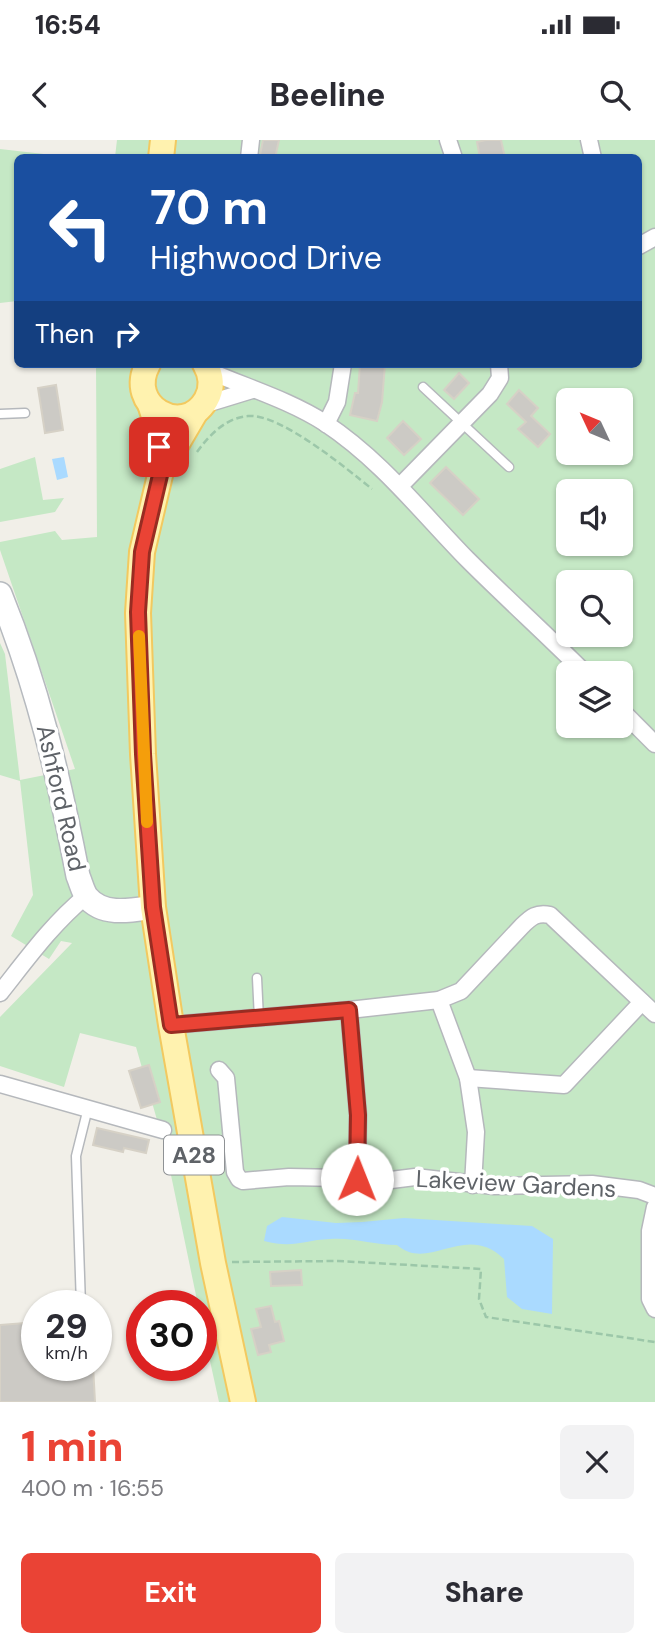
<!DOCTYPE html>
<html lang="en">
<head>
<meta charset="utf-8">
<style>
	body { margin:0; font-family:"DM Sans",sans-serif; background:#f2f2f3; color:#2b2b33; height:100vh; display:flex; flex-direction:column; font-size:26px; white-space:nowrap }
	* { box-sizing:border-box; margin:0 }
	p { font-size:23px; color:#7c7c81 }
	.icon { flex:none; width:38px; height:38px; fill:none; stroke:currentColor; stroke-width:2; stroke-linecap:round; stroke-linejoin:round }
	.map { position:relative; height:1262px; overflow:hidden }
	.sheet { display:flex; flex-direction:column; background:#fff; flex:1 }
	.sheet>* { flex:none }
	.hud { position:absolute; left:14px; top:14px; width:628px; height:214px; border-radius:10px; box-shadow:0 2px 5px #0004; background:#1a4fa0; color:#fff; overflow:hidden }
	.needle { width:46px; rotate:314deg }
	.controls { position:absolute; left:556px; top:248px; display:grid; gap:14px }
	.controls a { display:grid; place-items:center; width:77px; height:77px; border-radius:10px; background:#fff; box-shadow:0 2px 5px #0004; font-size:35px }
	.speed { position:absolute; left:21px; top:1150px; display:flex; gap:14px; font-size:35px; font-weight:700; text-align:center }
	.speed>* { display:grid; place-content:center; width:91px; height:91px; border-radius:50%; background:#fff; box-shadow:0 2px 5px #0004; line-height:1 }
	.speed small { font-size:18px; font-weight:400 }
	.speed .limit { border:10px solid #d22; background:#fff; color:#111 }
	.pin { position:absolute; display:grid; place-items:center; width:60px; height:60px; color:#fff; margin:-30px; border-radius:14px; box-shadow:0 4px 10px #0006 }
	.me { position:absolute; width:77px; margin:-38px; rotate:1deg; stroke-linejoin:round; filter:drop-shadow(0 0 5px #0008) }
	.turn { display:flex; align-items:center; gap:24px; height:147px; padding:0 21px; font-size:32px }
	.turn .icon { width:91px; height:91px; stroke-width:2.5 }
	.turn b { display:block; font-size:49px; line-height:60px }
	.then { display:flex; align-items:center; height:66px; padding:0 21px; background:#0003; gap:14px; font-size:26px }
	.round { display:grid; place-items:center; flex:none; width:74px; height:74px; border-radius:10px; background:#f2f2f3 }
	.overview { display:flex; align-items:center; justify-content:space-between; height:119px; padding:0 21px }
	h1 { font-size:42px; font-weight:800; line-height:52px; color:#ea4335 }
	.action { display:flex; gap:14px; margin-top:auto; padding:14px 21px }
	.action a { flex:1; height:80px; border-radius:10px; background:#ea4335; color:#fff; font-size:28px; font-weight:800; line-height:80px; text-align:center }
	.action a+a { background:#f2f2f3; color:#2b2b33 }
	.status { display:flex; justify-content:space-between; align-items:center; height:49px; padding:0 35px; background:#fff; direction:ltr }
	.status svg { height:19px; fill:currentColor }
	header { display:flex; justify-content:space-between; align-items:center; height:91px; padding:0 21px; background:#fff; font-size:32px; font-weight:800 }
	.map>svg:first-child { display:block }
</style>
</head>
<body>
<div class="status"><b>16:54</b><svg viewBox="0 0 49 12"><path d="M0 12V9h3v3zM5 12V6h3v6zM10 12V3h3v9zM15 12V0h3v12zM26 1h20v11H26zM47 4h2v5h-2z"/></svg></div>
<header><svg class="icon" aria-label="back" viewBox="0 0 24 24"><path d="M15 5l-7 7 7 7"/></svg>Beeline<svg class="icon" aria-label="search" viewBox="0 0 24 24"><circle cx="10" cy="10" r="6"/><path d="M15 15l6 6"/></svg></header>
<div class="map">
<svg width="655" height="1262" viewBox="0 0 655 1262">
	<rect width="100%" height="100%" fill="#f1efe8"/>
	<g fill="#c5e8c5" fill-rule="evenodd">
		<path d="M117,0h538v1262h-436l-18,-82v-14l-3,-1 -32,-154 -30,-104 -56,-14 -16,54 -64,-21v-49l72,-74 -11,-2 -12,18 -38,-23 22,-41 -13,-114 -20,-6v-132l5,11 15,126 55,-11 -75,-219v-8l55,-11 7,9 35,-3 -1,-173h543v-206l-524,-1zM569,261h52v52h-52zM569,352h52v52h-52zM569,443h52v52h-52zM569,534h52v52h-52z"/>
		<path d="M0,9l70,8 -52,1 -1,143 -17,2z"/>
		<path d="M35,317l8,43 21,-2 -9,14 -55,10v-53z"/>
	</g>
	<g fill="#aadaff">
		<path d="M64,317l4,20 -11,3 -5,-21z"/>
		<path d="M282,1077l54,6 26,-1 42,-4 128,8 21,13 -1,75 -30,-5 -15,-12 -3,-38c-39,-38 -75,14 -107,-14 -23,0 -44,-8 -67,-6 -27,1 -36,10 -66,2l3,-15z"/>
	</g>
	<g fill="#cccac5" stroke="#d6d1c6" stroke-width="2">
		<path d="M263,0h16l-4,18 -15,-3z"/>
		<path d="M486,0h15l4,18h-25l-3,-16z"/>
		<path d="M360,224h25l-3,38 -5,19 -27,-6 5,-22h3z"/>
		<path d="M459,233l10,10 -15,16 -10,-9z"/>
		<path d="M56,245l7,45 -18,3 -7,-45z"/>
		<path d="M519,250l19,18 -7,8 19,18 -12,13 -20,-18 8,-7 -19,-18z"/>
		<path d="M403,281l18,18 -17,16 -17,-17z"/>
		<path d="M446,327l33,32 -16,16 -33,-32z"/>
		<path d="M149,925l11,37 -19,6 -12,-37z"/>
		<path d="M97,988l52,12 -3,13 -22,-5 -1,4 -30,-7z"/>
		<path d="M301,1130l1,15 -31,1 -1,-14z"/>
		<path d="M271,1166l4,16 4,-1 5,20 -15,4 2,7 -13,3 -7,-26 10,-2 -5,-18z"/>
		<path d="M37,1182v43h56l2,37h-95v-77z"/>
	</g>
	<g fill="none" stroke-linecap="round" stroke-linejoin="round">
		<defs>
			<g id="lane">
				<path d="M423,247l86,80"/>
				<path d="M0,274l25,-1"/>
				<path d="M257,838l2,41"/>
				<path d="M81,1166l-5,-150 12,-48"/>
			</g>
			<g id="street">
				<path d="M448,0l6,18"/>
				<path d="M589,0l4,18"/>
				<path d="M249,18l2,-18"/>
				<path d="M639,106l16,-9"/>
				<path d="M209,231c39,17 80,29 116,52 56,37 96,89 142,136 39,39 80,76 119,115"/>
				<path d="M203,265l49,-15"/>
				<path d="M326,284l11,-22 6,-38"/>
				<path d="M400,346l90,-92 10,-16 -1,-14"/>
				<path d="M621,570l34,34"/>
				<path d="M0,853c27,-34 52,-69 86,-97"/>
				<path d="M439,860l29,78 8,54 -3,53"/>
				<path d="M349,870l9,105 -1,64"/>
				<path d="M171,885l178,-15 90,-10 22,-9 61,-65c9,-9 15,-14 28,-11l105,99"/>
				<path d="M219,930l7,8 9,94 4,7 4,2 46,-4 53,1 33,4 40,-5 79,9 98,-2 47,6 16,6"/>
				<path d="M468,938l96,7 78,-83"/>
				<path d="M0,944l163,46"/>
				<path d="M655,1067l-5,24v68l5,10"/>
			</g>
			<path id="secondary" d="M0,454c38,93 59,184 78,282 3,7 5,16 9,21 16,20 46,13 66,10"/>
			<g id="primary">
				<path d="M161,18l2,-18"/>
				<path d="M148,224c-23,42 35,75 58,36 7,-12 6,-24 -1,-36"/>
				<path d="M151,267l6,19 4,45"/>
				<path d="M195,273l-34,58 -19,81 -4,61 5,141 10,153 18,118 42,238 30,139"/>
			</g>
		</defs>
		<use href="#lane" stroke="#b5b8bc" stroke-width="11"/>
		<use href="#street" stroke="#b5b8bc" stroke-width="19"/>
		<use href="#secondary" stroke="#b6babf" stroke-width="26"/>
		<use href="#primary" stroke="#f2c960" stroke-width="28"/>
		<g stroke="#9cc7a9" stroke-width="2.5" stroke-dasharray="7 3.5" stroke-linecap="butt">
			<path d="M197,312c13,-18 29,-34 51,-36 32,-3 99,53 124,73"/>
			<path d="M232,1122l106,-1 143,8 -2,30 7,18 169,25"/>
		</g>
		<use href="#lane" stroke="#fff" stroke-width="8"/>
		<use href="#street" stroke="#fff" stroke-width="16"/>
		<use href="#secondary" stroke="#fff" stroke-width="23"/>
		<use href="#primary" stroke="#fff2af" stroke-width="24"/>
	</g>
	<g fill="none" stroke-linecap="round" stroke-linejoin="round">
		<defs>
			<path id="route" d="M159,307l2,24 -19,81 -4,60 5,142 10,153 18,118 178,-15 9,105 -1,64"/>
		</defs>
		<use href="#route" stroke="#982c22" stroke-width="18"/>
		<use href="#route" stroke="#ea4335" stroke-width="12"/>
		<path stroke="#f59e0b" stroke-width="12" d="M139,496l8,186"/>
	</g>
	<g text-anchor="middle" stroke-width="7" stroke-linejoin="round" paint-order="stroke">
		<rect fill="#fff" stroke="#8f9295" stroke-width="2" x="164" y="995.5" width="60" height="39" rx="5"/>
		<g font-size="23" font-weight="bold" fill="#5f6368">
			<text x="194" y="1023">A28</text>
		</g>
		<g font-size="24" fill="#5f6368" stroke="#fff">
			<text transform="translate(61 658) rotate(77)" y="8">Ashford Road</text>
			<text transform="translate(516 1044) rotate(3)" y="8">Lakeview Gardens</text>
		</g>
	</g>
</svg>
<div class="controls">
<a><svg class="needle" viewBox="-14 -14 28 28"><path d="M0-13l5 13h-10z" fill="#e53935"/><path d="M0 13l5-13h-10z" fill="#7c7c81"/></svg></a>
<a><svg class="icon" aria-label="sound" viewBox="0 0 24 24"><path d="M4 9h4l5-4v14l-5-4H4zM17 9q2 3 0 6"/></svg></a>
<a><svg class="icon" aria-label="search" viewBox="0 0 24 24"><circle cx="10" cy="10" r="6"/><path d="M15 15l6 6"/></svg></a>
<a><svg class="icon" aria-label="layers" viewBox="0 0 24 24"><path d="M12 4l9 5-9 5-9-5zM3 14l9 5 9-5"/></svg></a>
</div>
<div class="speed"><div>29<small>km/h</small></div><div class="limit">30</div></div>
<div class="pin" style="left:159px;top:307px;background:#d93025"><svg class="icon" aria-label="arrive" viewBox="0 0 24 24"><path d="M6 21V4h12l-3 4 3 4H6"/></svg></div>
<svg class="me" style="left:357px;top:1039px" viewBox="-20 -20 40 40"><circle r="19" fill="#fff"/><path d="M0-13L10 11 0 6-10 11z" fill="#ea4335"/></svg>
<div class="hud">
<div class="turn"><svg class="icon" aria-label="left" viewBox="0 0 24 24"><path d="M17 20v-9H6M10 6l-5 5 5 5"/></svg><div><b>70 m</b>Highwood Drive</div></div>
<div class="then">Then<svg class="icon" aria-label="right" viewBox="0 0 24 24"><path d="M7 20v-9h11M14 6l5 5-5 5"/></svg></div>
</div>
</div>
<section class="sheet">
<div class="overview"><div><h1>1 min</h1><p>400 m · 16:55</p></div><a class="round"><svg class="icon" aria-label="close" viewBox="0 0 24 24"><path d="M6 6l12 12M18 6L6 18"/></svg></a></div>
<div class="action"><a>Exit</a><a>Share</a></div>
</section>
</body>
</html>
